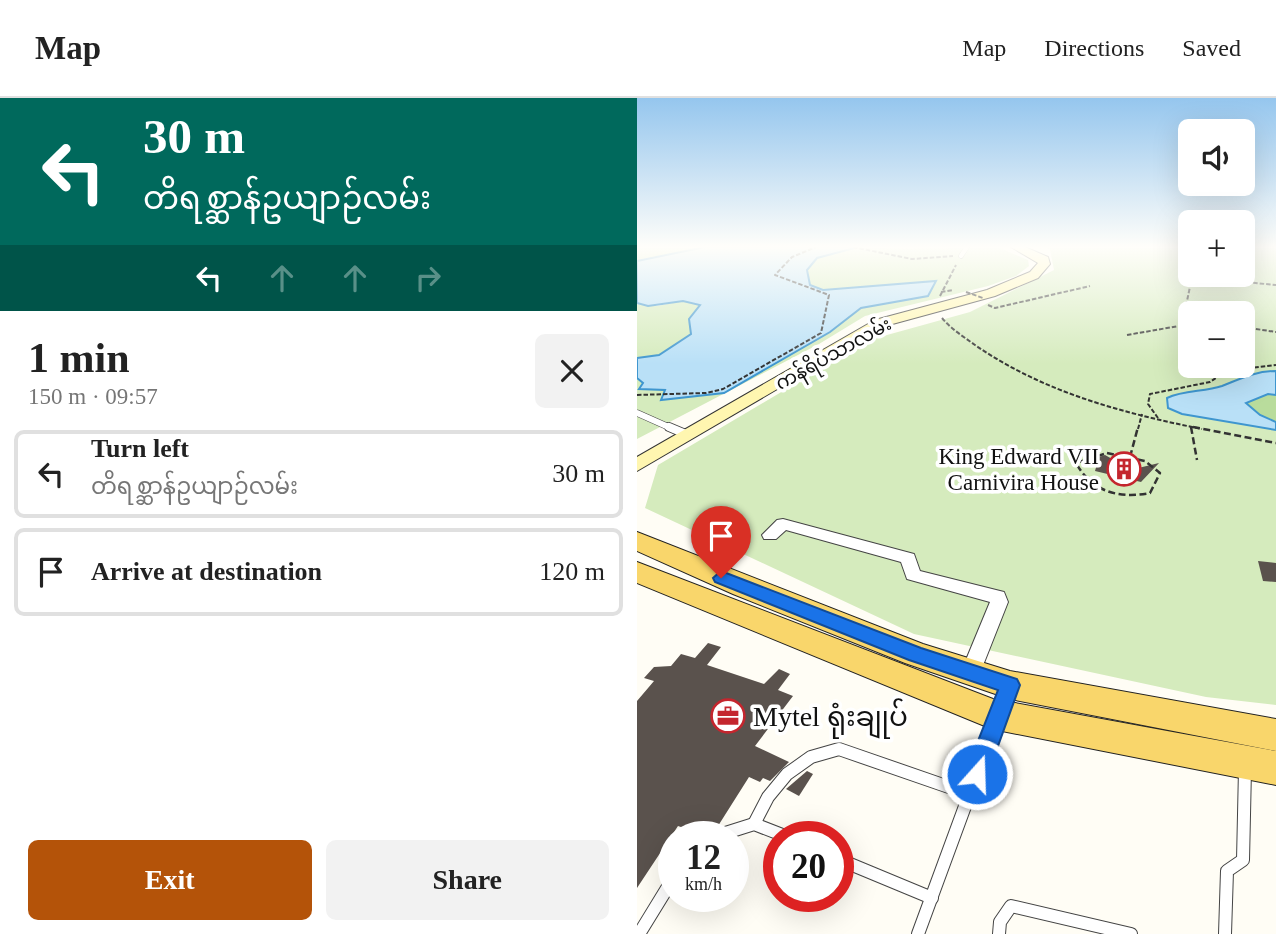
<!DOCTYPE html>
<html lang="en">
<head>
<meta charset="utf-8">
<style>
	body { margin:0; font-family:"Times New Roman","Noto Sans Myanmar",serif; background:#f2f2f2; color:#222; height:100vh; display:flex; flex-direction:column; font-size:26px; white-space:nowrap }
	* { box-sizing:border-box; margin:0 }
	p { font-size:23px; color:#767676 }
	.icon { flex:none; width:38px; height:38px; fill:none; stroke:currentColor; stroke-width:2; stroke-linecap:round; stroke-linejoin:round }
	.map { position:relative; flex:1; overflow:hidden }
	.panel { display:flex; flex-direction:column; background:#fff; width:637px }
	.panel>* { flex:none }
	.guide { background:#00695c; color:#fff; overflow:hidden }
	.buttons { position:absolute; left:541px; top:21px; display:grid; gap:14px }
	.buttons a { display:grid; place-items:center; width:77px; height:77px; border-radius:10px; background:#fff; box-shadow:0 7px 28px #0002; font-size:35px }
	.speed { position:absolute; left:21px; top:723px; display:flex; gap:14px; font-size:35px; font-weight:700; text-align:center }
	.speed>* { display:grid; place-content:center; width:91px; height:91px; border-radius:50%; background:#fff; box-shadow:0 7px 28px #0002; line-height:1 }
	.speed small { font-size:18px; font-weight:400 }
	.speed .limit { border:10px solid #d22; background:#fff; color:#111 }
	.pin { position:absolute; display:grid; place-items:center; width:60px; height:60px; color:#fff; margin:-72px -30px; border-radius:50% 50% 50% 0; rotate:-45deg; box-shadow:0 0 7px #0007 }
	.pin .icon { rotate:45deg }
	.me { position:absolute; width:77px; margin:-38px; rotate:20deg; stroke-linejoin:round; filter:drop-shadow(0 0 5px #0008) }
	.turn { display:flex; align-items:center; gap:24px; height:147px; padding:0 28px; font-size:32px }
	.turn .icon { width:91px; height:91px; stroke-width:2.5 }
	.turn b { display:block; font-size:49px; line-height:60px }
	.lanes { display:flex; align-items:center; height:66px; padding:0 28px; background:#0003; justify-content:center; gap:35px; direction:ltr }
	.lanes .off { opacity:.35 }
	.round { display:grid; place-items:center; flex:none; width:74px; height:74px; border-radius:10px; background:#f2f2f2 }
	.headline { display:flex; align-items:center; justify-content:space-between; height:119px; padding:0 28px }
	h1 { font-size:42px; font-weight:800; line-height:52px }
	.primary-button { display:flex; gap:14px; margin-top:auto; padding:14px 28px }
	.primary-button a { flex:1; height:80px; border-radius:10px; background:#b45309; color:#fff; font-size:28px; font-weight:800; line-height:80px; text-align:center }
	.primary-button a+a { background:#f2f2f2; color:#222 }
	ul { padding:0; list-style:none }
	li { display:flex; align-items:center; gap:21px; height:88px; margin:0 14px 10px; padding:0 14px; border:4px solid #e0e0e0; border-radius:10px }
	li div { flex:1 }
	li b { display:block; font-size:26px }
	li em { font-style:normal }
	header { display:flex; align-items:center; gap:42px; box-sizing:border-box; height:98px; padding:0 35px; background:#fff; border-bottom:2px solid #e0e0e0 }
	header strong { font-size:33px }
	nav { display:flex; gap:38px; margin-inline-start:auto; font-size:24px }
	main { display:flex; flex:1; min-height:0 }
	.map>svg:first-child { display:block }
</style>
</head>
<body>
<header>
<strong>Map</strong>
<nav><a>Map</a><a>Directions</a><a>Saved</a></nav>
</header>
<main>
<section class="panel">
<div class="guide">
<div class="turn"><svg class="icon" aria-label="left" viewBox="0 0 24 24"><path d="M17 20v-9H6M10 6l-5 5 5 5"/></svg><div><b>30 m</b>တိရစ္ဆာန်ဥယျာဉ်လမ်း</div></div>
<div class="lanes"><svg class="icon" aria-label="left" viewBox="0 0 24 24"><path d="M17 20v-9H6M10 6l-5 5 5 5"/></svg><svg class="icon off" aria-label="ahead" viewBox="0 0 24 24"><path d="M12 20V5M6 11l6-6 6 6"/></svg><svg class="icon off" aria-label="ahead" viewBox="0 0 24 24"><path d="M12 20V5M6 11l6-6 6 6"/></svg><svg class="icon off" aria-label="right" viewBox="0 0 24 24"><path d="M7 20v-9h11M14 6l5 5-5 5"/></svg></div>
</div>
<div class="headline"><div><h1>1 min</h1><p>150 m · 09:57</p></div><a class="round"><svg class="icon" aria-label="close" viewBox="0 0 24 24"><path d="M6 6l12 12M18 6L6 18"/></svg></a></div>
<ul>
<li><svg class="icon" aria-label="left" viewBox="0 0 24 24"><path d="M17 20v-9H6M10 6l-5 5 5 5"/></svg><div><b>Turn left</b><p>တိရစ္ဆာန်ဥယျာဉ်လမ်း</p></div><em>30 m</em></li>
<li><svg class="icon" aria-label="arrive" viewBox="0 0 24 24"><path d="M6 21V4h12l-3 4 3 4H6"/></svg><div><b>Arrive at destination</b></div><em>120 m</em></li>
</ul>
<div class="primary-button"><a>Exit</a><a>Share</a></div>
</section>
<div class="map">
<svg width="639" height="836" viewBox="0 0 639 836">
	<rect width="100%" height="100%" fill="#fffdf5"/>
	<g fill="#d5ebbd" fill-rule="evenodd">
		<path d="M0,149h68l-68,14z"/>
		<path d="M221,149l51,2 88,-2 31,13 1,6 -13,10 -28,10 -123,30 -46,28 -182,95v-61l6,5 -4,6 27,1 -5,10 62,-7 107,-61 31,-24 67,-12 7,-15 -112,9 -13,-5 -3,-15 10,-12z"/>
		<path d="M406,149h147v28h53v-28h33v458l-70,-8 -292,-63 -269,-126 13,-43 211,-125 101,-28 84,-42 -4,-21zM553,215h53v53h-53z"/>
		<path d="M46,203l17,3 -11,15 2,15 -32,21 -22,3v-55l20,3z"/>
	</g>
	<path fill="#b9dc9c" d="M631,296l8,1v27l-16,-7 -15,-12z"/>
	<g fill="#b9e0f7" stroke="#3f96cf" stroke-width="2">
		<path d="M68,149h153l-41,11 -10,12 3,15 13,5 113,-9 -8,15 -67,12 -31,24 -106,61 -63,7 4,-10 -26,-1 4,-6 -6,-5v-20l22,-3 32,-21 -2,-15 11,-14 -17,-4 -35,5 -11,-3v-42z"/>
		<path d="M639,273v24l-8,-1 -22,9 14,12 16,7v8l-94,-16 -14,-6 -1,-10c17,-8 37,-6 55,-12 18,-7 33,-15 54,-15z"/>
	</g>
	<g fill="#5a524d">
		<path d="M468,357l9,5 17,1 -1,9 29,-7 -18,19 -46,-11 4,-14z"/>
		<path d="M621,463l18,2v19l-13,-1z"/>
		<path d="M71,545l13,4 -14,18 57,19 15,-15 11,5 -12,16 15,6 -38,50 34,16 -19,19 -7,-3 -3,4 -11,-5 -31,49 -8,4 -3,6 -29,-10 -41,62v-187l17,-20 -10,-3 10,-11 17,-1 10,-12 14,4z"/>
		<path d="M170,673l6,3 -14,22 -13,-7z"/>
	</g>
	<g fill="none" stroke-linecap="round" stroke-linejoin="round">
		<defs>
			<path id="service-far4" d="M324,158l6,-9"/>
			<path id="service-far3" d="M0,315l36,16"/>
			<path id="service-far2" d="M32,329l19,8"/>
			<path id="service-far1" d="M358,626l14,-37"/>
			<g id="service">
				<path d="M117,726l14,-27 19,-23 24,-17 28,-8 130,45"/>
				<path d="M79,738l38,-12 31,12"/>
				<path d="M201,761l94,39"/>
				<path d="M2,836l35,-57"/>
				<path d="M281,836l78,-212"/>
				<path d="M362,836l1,-12 11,-16 120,28"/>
				<path d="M588,836l2,-63 16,-11 2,-91"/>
			</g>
			<path id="minor" d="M146,421l131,35 6,17 84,21 4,10 -30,76 -7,2 -7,-2 -3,-6 29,-70 -83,-23 -6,-17 -115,-32 -10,9h-12l-2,-4 15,-15z"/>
			<path id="secondary" d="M374,149h14l23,10 2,7 -12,14 -43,18 -110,30 -248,145v-14l238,-137 112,-30 43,-18 8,-9z"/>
			<g id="primary">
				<path d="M0,434l286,112 87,27 266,48v32l-266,-52 -105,-36 -172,-69 -96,-43z"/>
				<path d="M0,464l356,137 283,52v34l-284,-56 -355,-146z"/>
			</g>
		</defs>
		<use href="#service-far4" stroke="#444" stroke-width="5"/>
		<use href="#service-far3" stroke="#444" stroke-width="7"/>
		<use href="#service-far2" stroke="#444" stroke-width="10"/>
		<use href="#service-far1" stroke="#444" stroke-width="11"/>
		<use href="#service" stroke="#444" stroke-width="14"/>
		<use href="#minor" stroke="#444" stroke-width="2"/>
		<use href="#secondary" stroke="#333" stroke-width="2"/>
		<use href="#primary" stroke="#222" stroke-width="2"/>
		<g stroke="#333" stroke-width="2" stroke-dasharray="4.5 2" stroke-linecap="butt">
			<path d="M216,149l59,12 41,-3"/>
			<path d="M304,194l12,-2"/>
			<path d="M303,198l16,-31"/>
			<path d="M351,207l7,3 95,-22"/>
			<path d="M305,220c9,11 22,19 33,27 68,47 147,68 227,84"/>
			<path d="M545,227l10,-48 84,8"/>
			<path d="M606,229l33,5"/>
			<path d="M490,237l63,-11"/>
			<path d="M0,297l69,-2 17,-4 98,-56 8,-38 -54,-20 17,-18 24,-10"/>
			<path d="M521,320l-10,-14 2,-10 60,-12 16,-11 50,-6"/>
			<path d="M554,328v3"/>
			<path d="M501,331l4,-15"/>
		</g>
		<g stroke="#333" stroke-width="2.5" stroke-dasharray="7 3.5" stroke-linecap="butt">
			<path d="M554,329l6,33"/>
			<path d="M556,329l83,16"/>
			<path d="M470,355l38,8 15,12 -10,20c-31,6 -58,-1 -74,-30z"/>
			<path d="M493,359l8,-30"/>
		</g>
		<use href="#service-far4" stroke="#fff" stroke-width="4.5"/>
		<use href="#service-far3" stroke="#fff" stroke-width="6"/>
		<use href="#service-far2" stroke="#fff" stroke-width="8"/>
		<use href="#service-far1" stroke="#fff" stroke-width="10"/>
		<use href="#service" stroke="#fff" stroke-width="12"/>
		<use href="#minor" fill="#fff" fill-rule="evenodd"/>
		<use href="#secondary" fill="#fff6b0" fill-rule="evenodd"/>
		<use href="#primary" fill="#f9d66b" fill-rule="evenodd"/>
		<path stroke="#333" stroke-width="2" stroke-dasharray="4.5 2" stroke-linecap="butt" d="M329,194l17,6"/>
	</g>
	<linearGradient id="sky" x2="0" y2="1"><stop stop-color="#95c6ee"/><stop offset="0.56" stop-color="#fffefa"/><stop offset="1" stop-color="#fffefa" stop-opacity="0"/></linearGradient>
	<rect width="639" height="266" fill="url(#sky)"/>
	<path fill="#1a73e8" stroke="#114b97" stroke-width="2" d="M84,473l200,77 96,31 3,6 -35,97 -8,3 -9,-3 -3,-8 33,-84 -89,-30 -194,-78 -2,-4z"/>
	<defs>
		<symbol id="building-ring" viewBox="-11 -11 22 22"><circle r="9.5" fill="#fff" stroke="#c4262e" stroke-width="1.5"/><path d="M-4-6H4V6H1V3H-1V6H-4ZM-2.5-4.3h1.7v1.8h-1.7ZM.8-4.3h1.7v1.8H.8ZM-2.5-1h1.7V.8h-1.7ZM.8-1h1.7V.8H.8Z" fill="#c4262e"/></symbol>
		<symbol id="office-ring" viewBox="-11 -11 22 22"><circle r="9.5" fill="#fff" stroke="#c4262e" stroke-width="1.5"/><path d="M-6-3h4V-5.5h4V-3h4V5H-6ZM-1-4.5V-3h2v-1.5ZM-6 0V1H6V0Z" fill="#c4262e"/></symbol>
	</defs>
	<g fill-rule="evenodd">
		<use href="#building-ring" x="468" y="352" width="38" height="38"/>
		<use href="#office-ring" x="72" y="599" width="38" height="38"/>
	</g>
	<g text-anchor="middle" stroke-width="7" stroke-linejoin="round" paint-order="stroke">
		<g font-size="19" fill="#111" stroke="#fff">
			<text transform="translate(196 255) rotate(-29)" y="7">ကန်ရိပ်သာလမ်း</text>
		</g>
		<g font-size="23" fill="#111" stroke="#fff" text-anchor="end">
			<text x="462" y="366">King Edward VII<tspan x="462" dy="26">Carnivira House</tspan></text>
		</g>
		<g font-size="28" fill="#111" stroke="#fff" text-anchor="start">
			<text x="116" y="628">Mytel ရုံးချုပ်</text>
		</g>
	</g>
</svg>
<div class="buttons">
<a><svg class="icon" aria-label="sound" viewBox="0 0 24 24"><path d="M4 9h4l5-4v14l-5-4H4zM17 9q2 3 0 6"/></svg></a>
<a>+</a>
<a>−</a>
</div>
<div class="speed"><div>12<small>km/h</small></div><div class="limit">20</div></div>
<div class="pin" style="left:84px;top:480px;background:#d93025"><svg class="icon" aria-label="arrive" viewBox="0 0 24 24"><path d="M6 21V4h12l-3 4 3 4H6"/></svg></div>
<svg class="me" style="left:340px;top:676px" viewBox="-20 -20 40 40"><circle r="17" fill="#1a73e8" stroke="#fff" stroke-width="3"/><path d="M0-11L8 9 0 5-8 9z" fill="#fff"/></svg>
</div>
</main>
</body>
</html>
